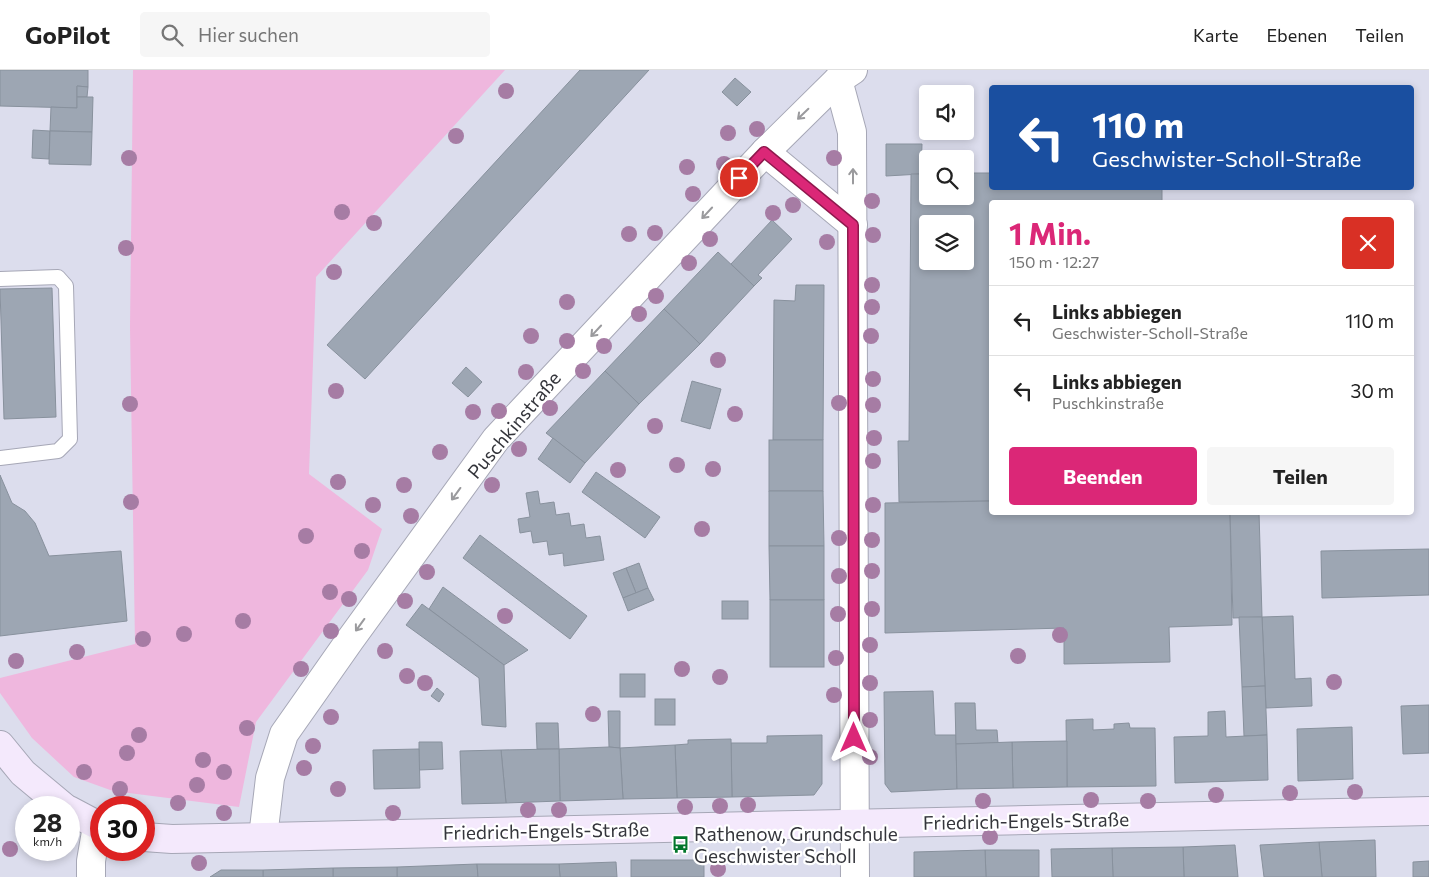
<!DOCTYPE html>
<html lang="de">
<head>
<meta charset="utf-8">
<style>
	body { margin:0; font-family:Commissioner,sans-serif; background:#f6f6f6; color:#222; height:100vh; display:flex; flex-direction:column; font-size:19px; white-space:nowrap }
	* { box-sizing:border-box; margin:0 }
	p { font-size:16px; color:#767676 }
	.icon { flex:none; width:28px; height:28px; fill:none; stroke:currentColor; stroke-width:2; stroke-linecap:round; stroke-linejoin:round }
	.map { position:relative; flex:1; overflow:hidden }
	.side { position:absolute; left:989px; top:130px; width:425px; height:315px; display:flex; flex-direction:column; background:#fff; border-radius:5px; box-shadow:0 2px 8px #0003 }
	.side>* { flex:none }
	.hud { position:absolute; left:989px; top:15px; width:425px; height:105px; border-radius:5px; box-shadow:0 2px 8px #0003; background:#1a4fa0; color:#fff; overflow:hidden }
	.fabs { position:absolute; left:919px; top:15px; display:grid; gap:10px }
	.fabs a { display:grid; place-items:center; width:55px; height:55px; border-radius:5px; background:#fff; box-shadow:0 2px 8px #0003; font-size:25px }
	.speed { position:absolute; left:15px; top:726px; display:flex; gap:10px; font-size:25px; font-weight:700; text-align:center }
	.speed>* { display:grid; place-content:center; width:65px; height:65px; border-radius:50%; background:#fff; box-shadow:0 2px 8px #0003; line-height:1 }
	.speed small { font-size:12px; font-weight:400 }
	.speed .limit { border:8px solid #d22; background:#fff; color:#111 }
	.pin { position:absolute; display:grid; place-items:center; width:42px; height:42px; color:#fff; margin:-21px; border:2px solid #fff; border-radius:50%; box-shadow:0 1px 5px #0007 }
	.me { position:absolute; width:55px; margin:-28px; rotate:0deg; stroke-linejoin:round; filter:drop-shadow(0 0 4px #0008) }
	.turn { display:flex; align-items:center; gap:18px; height:105px; padding:0 20px; font-size:22px }
	.turn .icon { width:65px; height:65px; stroke-width:2.5 }
	.turn b { display:block; font-size:35px; line-height:42px }
	.round { display:grid; place-items:center; flex:none; width:52px; height:52px; border-radius:5px; background:#f6f6f6 }
	.head { display:flex; align-items:center; justify-content:space-between; height:85px; padding:0 20px }
	h1 { font-size:30px; font-weight:700; line-height:38px; color:#db2777 }
	.button { display:flex; gap:10px; margin-top:auto; padding:10px 20px }
	.button a { flex:1; height:58px; border-radius:5px; background:#db2777; color:#fff; font-size:20px; font-weight:700; line-height:58px; text-align:center }
	.button a+a { background:#f6f6f6; color:#222 }
	ul { padding:0; list-style:none }
	li { display:flex; align-items:center; gap:15px; height:70px; padding:0 20px; border-top:1px solid #e0e0e0 }
	li div { flex:1 }
	li b { display:block; font-size:19px }
	li em { font-style:normal }
	header { display:flex; align-items:center; gap:30px; box-sizing:border-box; height:70px; padding:0 25px; background:#fff; border-bottom:1px solid #e0e0e0 }
	header strong { font-size:24px }
	nav { display:flex; gap:28px; margin-inline-start:auto; font-size:18px }
	.search { width:350px; height:45px; background:#f6f6f6; display:flex; align-items:center; gap:12px; box-sizing:border-box; padding:0 18px; border-radius:5px; color:#767676; font-size:19px }
	.map>svg:first-child { display:block }
</style>
</head>
<body>
<header>
<strong>GoPilot</strong>
<div class="search"><svg class="icon" aria-label="search" viewBox="0 0 24 24"><circle cx="10" cy="10" r="6"/><path d="M15 15l6 6"/></svg>Hier suchen</div>
<nav><a>Karte</a><a>Ebenen</a><a>Teilen</a></nav>
</header>
<div class="map">
<svg width="1429" height="807" viewBox="0 0 1429 807">
	<rect width="100%" height="100%" fill="#dcdded"/>
	<path fill="#efb7de" d="M133,0h372l-189,207 -7,197 73,55 -14,41 -112,152 -17,85 -126,-16 -39,-14 -42,-39 -32,-45v-15l135,-34 -5,-317z"/>
	<g fill="#9da6b3" stroke="#88919d" fill-rule="evenodd">
		<path d="M0,0h88v17l-11,-1v22l-77,-2z"/>
		<path d="M580,0h69l-284,309 -38,-34z"/>
		<path d="M735,8l16,14 -14,14 -15,-14z"/>
		<path d="M77,16l11,1 -1,10h-10z"/>
		<path d="M77,27h16l-1,35 -42,-1 1,-24 26,1z"/>
		<path d="M33,60l17,1 -1,28 -17,-1z"/>
		<path d="M50,61l42,1 -1,33 -42,-1z"/>
		<path d="M886,74h36l-1,30 -35,2z"/>
		<path d="M965,103h26v15h171v14h-171v299l-92,1 -1,-61h11l2,-267h17v22h37zM928,154h37v37h-37z"/>
		<path d="M772,150l20,19 -34,36 4,3 -8,8 -23,-22z"/>
		<path d="M718,182l36,34 -54,58 -36,-35z"/>
		<path d="M796,215h28l-1,155h-50l1,-140 21,1z"/>
		<path d="M52,218l4,129 -52,2 -4,-130z"/>
		<path d="M664,239l36,35 -61,60 -34,-33z"/>
		<path d="M466,297l16,15 -14,15 -16,-14z"/>
		<path d="M605,301l34,33 -54,59 -39,-30z"/>
		<path d="M692,311l29,8 -11,40 -29,-8z"/>
		<path d="M553,368l32,25 -15,20 -32,-24z"/>
		<rect x="769" y="370" width="54" height="51"/>
		<path d="M596,402l64,45 -15,21 -63,-46z"/>
		<path d="M0,405l12,28 13,8 10,12 14,33 72,-5 6,70 -127,15z"/>
		<path d="M538,421l2,13 14,-2 2,13 13,-2 2,13 13,-2 2,14 14,-2 4,24 -40,6 -1,-13 -14,2 -2,-14 -14,2 -2,-12 -11,2 -2,-14 12,-2 -4,-24z"/>
		<path d="M769,421h54l1,55h-55z"/>
		<path d="M991,431v11h239l2,113 -63,2 1,35 -106,2v-36l-179,5v-130z"/>
		<path d="M1230,442h29l3,105 -29,1z"/>
		<path d="M480,465l107,81 -17,23 -107,-81z"/>
		<path d="M769,476h55v54h-54z"/>
		<path d="M1429,479v46l-107,3 -1,-47z"/>
		<path d="M639,493l9,25 -12,5 -10,-25z"/>
		<path d="M626,498l10,25 -13,5 -10,-25z"/>
		<path d="M443,517l85,63 -24,15 -75,-56z"/>
		<path d="M648,518l6,12 -26,11 -5,-13z"/>
		<rect x="770" y="530" width="54" height="67"/>
		<rect x="722" y="531" width="26" height="18"/>
		<path d="M422,534l82,61 2,62 -24,-2 -3,-47 -73,-53z"/>
		<path d="M1293,546l2,63 16,-1 1,28 -46,2 -4,-91z"/>
		<path d="M1239,547h23l3,69 -23,1z"/>
		<rect x="620" y="604" width="25" height="23"/>
		<path d="M1265,616l2,49 -23,1 -2,-49z"/>
		<path d="M437,618l7,6 -5,8 -8,-6z"/>
		<path d="M933,621l2,44h21l1,54 -66,3 -6,-8 -1,-92z"/>
		<rect x="655" y="629" width="20" height="26"/>
		<path d="M955,633h20l1,27h21l1,13 -42,1z"/>
		<path d="M1429,635v48l-26,1 -2,-48z"/>
		<path d="M608,641h12v37l-11,-1z"/>
		<path d="M1225,641l1,26 41,-2 1,45 -93,3 -1,-46 34,-1v-24z"/>
		<path d="M1093,649v11l21,-1v-5l15,-1 1,5h25l1,58 -89,1 -1,-67z"/>
		<path d="M536,653h22l1,26h-22z"/>
		<path d="M1352,657l1,52 -55,2 -1,-52z"/>
		<path d="M822,665v49l-8,11 -82,2 -1,-54h36v-7z"/>
		<path d="M731,669l1,58 -55,1 -2,-53 13,-1v-4z"/>
		<path d="M1067,671v46l-54,1 -1,-46z"/>
		<path d="M419,672h23l1,27 -24,1z"/>
		<path d="M1012,672l1,46 -56,1 -1,-45z"/>
		<path d="M675,675l2,53 -54,1 -3,-51z"/>
		<path d="M609,677l11,1 3,51 -63,2 -1,-52z"/>
		<path d="M419,679l1,39 -46,1 -1,-39z"/>
		<path d="M559,679l1,52 -54,2 -5,-53z"/>
		<path d="M501,680l5,53 -44,1 -2,-53z"/>
		<path d="M1375,770l1,37h-54l-3,-35z"/>
		<path d="M1319,772l3,35h-58l-4,-32z"/>
		<path d="M1235,775l3,32h-54l-1,-30z"/>
		<path d="M1183,777l1,30h-71l-1,-29z"/>
		<path d="M1112,778l1,29h-61l-1,-28z"/>
		<path d="M985,780h54v27h-53z"/>
		<path d="M985,780l1,27h-72v-25z"/>
		<rect x="631" y="790" width="73" height="17"/>
		<path d="M1429,791v16h-16v-15z"/>
		<path d="M616,792l1,15h-57l-1,-13z"/>
		<path d="M477,794l1,13h-81v-10z"/>
		<path d="M477,794h82l1,13h-82z"/>
		<path d="M397,797v10h-64v-9z"/>
		<path d="M333,798v9h-70v-7z"/>
		<path d="M221,800h42v7h-53z"/>
	</g>
	<g fill="none" stroke-linecap="round" stroke-linejoin="round">
		<defs>
			<path id="lane" d="M0,209l58,-2 8,9 4,153 -12,12 -58,7"/>
			<g id="street">
				<path d="M838,10l14,52 3,745"/>
				<path d="M765,82l88,73"/>
				<path d="M263,767l7,-59 14,-44 66,-94 146,-201 269,-287 73,-72 15,-10"/>
				<path d="M91,807v-16l6,-35"/>
			</g>
			<g id="secondary">
				<path d="M0,675l23,28 42,35"/>
				<path d="M69,740l32,17"/>
				<path d="M144,767l28,2 1257,-28"/>
			</g>
		</defs>
		<use href="#lane" stroke="#a6a7b6" stroke-width="16"/>
		<use href="#street" stroke="#a6a7b6" stroke-width="30"/>
		<use href="#secondary" stroke="#a6a7b6" stroke-width="30"/>
		<use href="#lane" stroke="#fff" stroke-width="14"/>
		<use href="#street" stroke="#fff" stroke-width="28"/>
		<use href="#secondary" stroke="#f4e9fc" stroke-width="28"/>
	</g>
	<g fill="#a67ca4">
		<circle cx="506" cy="21" r="8"/>
		<circle cx="757" cy="59" r="8"/>
		<circle cx="728" cy="63" r="8"/>
		<circle cx="456" cy="66" r="8"/>
		<circle cx="129" cy="88" r="8"/>
		<circle cx="834" cy="88" r="8"/>
		<circle cx="724" cy="94" r="8"/>
		<circle cx="687" cy="97" r="8"/>
		<circle cx="693" cy="124" r="8"/>
		<circle cx="872" cy="131" r="8"/>
		<circle cx="793" cy="135" r="8"/>
		<circle cx="342" cy="142" r="8"/>
		<circle cx="773" cy="143" r="8"/>
		<circle cx="374" cy="153" r="8"/>
		<circle cx="655" cy="163" r="8"/>
		<circle cx="629" cy="164" r="8"/>
		<circle cx="873" cy="165" r="8"/>
		<circle cx="710" cy="169" r="8"/>
		<circle cx="827" cy="172" r="8"/>
		<circle cx="126" cy="178" r="8"/>
		<circle cx="689" cy="193" r="8"/>
		<circle cx="334" cy="202" r="8"/>
		<circle cx="872" cy="215" r="8"/>
		<circle cx="656" cy="226" r="8"/>
		<circle cx="567" cy="232" r="8"/>
		<circle cx="872" cy="237" r="8"/>
		<circle cx="639" cy="244" r="8"/>
		<circle cx="531" cy="266" r="8"/>
		<circle cx="871" cy="266" r="8"/>
		<circle cx="567" cy="271" r="8"/>
		<circle cx="604" cy="276" r="8"/>
		<circle cx="718" cy="290" r="8"/>
		<circle cx="583" cy="301" r="8"/>
		<circle cx="526" cy="302" r="8"/>
		<circle cx="873" cy="309" r="8"/>
		<circle cx="336" cy="321" r="8"/>
		<circle cx="839" cy="333" r="8"/>
		<circle cx="130" cy="334" r="8"/>
		<circle cx="873" cy="335" r="8"/>
		<circle cx="550" cy="338" r="8"/>
		<circle cx="499" cy="341" r="8"/>
		<circle cx="473" cy="342" r="8"/>
		<circle cx="735" cy="344" r="8"/>
		<circle cx="655" cy="356" r="8"/>
		<circle cx="874" cy="368" r="8"/>
		<circle cx="519" cy="379" r="8"/>
		<circle cx="440" cy="382" r="8"/>
		<circle cx="873" cy="391" r="8"/>
		<circle cx="677" cy="395" r="8"/>
		<circle cx="713" cy="399" r="8"/>
		<circle cx="618" cy="400" r="8"/>
		<circle cx="338" cy="412" r="8"/>
		<circle cx="404" cy="415" r="8"/>
		<circle cx="492" cy="415" r="8"/>
		<circle cx="131" cy="432" r="8"/>
		<circle cx="373" cy="435" r="8"/>
		<circle cx="873" cy="435" r="8"/>
		<circle cx="411" cy="446" r="8"/>
		<circle cx="702" cy="459" r="8"/>
		<circle cx="306" cy="466" r="8"/>
		<circle cx="839" cy="468" r="8"/>
		<circle cx="872" cy="470" r="8"/>
		<circle cx="362" cy="481" r="8"/>
		<circle cx="872" cy="501" r="8"/>
		<circle cx="427" cy="502" r="8"/>
		<circle cx="839" cy="506" r="8"/>
		<circle cx="330" cy="522" r="8"/>
		<circle cx="349" cy="529" r="8"/>
		<circle cx="405" cy="531" r="8"/>
		<circle cx="872" cy="539" r="8"/>
		<circle cx="838" cy="544" r="8"/>
		<circle cx="505" cy="546" r="8"/>
		<circle cx="243" cy="551" r="8"/>
		<circle cx="331" cy="561" r="8"/>
		<circle cx="184" cy="564" r="8"/>
		<circle cx="1060" cy="565" r="8"/>
		<circle cx="143" cy="569" r="8"/>
		<circle cx="870" cy="575" r="8"/>
		<circle cx="385" cy="581" r="8"/>
		<circle cx="77" cy="582" r="8"/>
		<circle cx="1018" cy="586" r="8"/>
		<circle cx="836" cy="588" r="8"/>
		<circle cx="16" cy="591" r="8"/>
		<circle cx="301" cy="599" r="8"/>
		<circle cx="682" cy="599" r="8"/>
		<circle cx="407" cy="606" r="8"/>
		<circle cx="720" cy="607" r="8"/>
		<circle cx="1334" cy="612" r="8"/>
		<circle cx="425" cy="613" r="8"/>
		<circle cx="870" cy="613" r="8"/>
		<circle cx="834" cy="625" r="8"/>
		<circle cx="593" cy="644" r="8"/>
		<circle cx="331" cy="647" r="8"/>
		<circle cx="870" cy="650" r="8"/>
		<circle cx="247" cy="658" r="8"/>
		<circle cx="139" cy="665" r="8"/>
		<circle cx="313" cy="676" r="8"/>
		<circle cx="127" cy="683" r="8"/>
		<circle cx="870" cy="687" r="8"/>
		<circle cx="203" cy="690" r="8"/>
		<circle cx="304" cy="698" r="8"/>
		<circle cx="84" cy="702" r="8"/>
		<circle cx="224" cy="702" r="8"/>
		<circle cx="197" cy="715" r="8"/>
		<circle cx="120" cy="719" r="8"/>
		<circle cx="338" cy="719" r="8"/>
		<circle cx="1355" cy="722" r="8"/>
		<circle cx="1290" cy="723" r="8"/>
		<circle cx="1216" cy="725" r="8"/>
		<circle cx="1091" cy="730" r="8"/>
		<circle cx="983" cy="731" r="8"/>
		<circle cx="1148" cy="731" r="8"/>
		<circle cx="178" cy="733" r="8"/>
		<circle cx="748" cy="735" r="8"/>
		<circle cx="720" cy="736" r="8"/>
		<circle cx="685" cy="737" r="8"/>
		<circle cx="528" cy="740" r="8"/>
		<circle cx="559" cy="740" r="8"/>
		<circle cx="224" cy="743" r="8"/>
		<circle cx="393" cy="743" r="8"/>
		<circle cx="990" cy="767" r="8"/>
		<circle cx="10" cy="779" r="8"/>
		<circle cx="199" cy="793" r="8"/>
		<circle cx="718" cy="799" r="8"/>
	</g>
	<defs><path id="oneway-shaft" d="M-6 0H5M1.5-3L5.5 0L1.5 3" fill="none" stroke-width="1.6" stroke-linecap="round" stroke-linejoin="round" transform="scale(1.25)"/></defs>
	<g stroke="#9a9a9d">
		<use href="#oneway-shaft" transform="translate(803 44) rotate(136)"/>
		<use href="#oneway-shaft" transform="translate(853 106) rotate(-90)"/>
		<use href="#oneway-shaft" transform="translate(707 143) rotate(133)"/>
		<use href="#oneway-shaft" transform="translate(596 261) rotate(133)"/>
		<use href="#oneway-shaft" transform="translate(456 424) rotate(126)"/>
		<use href="#oneway-shaft" transform="translate(360 555) rotate(126)"/>
	</g>
	<g fill="none" stroke-linecap="round" stroke-linejoin="round">
		<defs>
			<path id="route" d="M739,108l25,-26 89,73 1,513"/>
		</defs>
		<use href="#route" stroke="#8e194d" stroke-width="12"/>
		<use href="#route" stroke="#db2777" stroke-width="9"/>
	</g>
	<defs>
		<symbol id="bus-bare" viewBox="-9 -9 18 18"><path d="M-5-6H5V4H4V6H2V4H-2V6H-4V4H-5ZM-3.5-4V0h7V-4ZM-3.5 1.2v1.5H-2V1.2ZM2 1.2v1.5H3.5V1.2Z" fill="#01762b" stroke="#fff" stroke-width="2.5" paint-order="stroke"/></symbol>
	</defs>
	<g fill-rule="evenodd">
		<use href="#bus-bare" x="668" y="762" width="25" height="25"/>
	</g>
	<g text-anchor="middle" stroke-width="4.5" stroke-linejoin="round" paint-order="stroke">
		<g font-size="19" fill="#34353b" stroke="#fff">
			<text transform="translate(514 355) rotate(-50)" y="7">Puschkinstraße</text>
			<text transform="translate(1026 751) rotate(-1)" y="7">Friedrich-Engels-Straße</text>
			<text transform="translate(546 761) rotate(-1)" y="7">Friedrich-Engels-Straße</text>
		</g>
		<g font-size="19" fill="#34353b" stroke="#fff" text-anchor="start">
			<text x="694" y="771">Rathenow, Grundschule<tspan x="694" dy="22">Geschwister Scholl</tspan></text>
		</g>
	</g>
</svg>
<div class="fabs">
<a><svg class="icon" aria-label="sound" viewBox="0 0 24 24"><path d="M4 9h4l5-4v14l-5-4H4zM17 9q2 3 0 6"/></svg></a>
<a><svg class="icon" aria-label="search" viewBox="0 0 24 24"><circle cx="10" cy="10" r="6"/><path d="M15 15l6 6"/></svg></a>
<a><svg class="icon" aria-label="layers" viewBox="0 0 24 24"><path d="M12 4l9 5-9 5-9-5zM3 14l9 5 9-5"/></svg></a>
</div>
<div class="speed"><div>28<small>km/h</small></div><div class="limit">30</div></div>
<div class="pin" style="left:739px;top:108px;background:#d93025"><svg class="icon" aria-label="arrive" viewBox="0 0 24 24"><path d="M6 21V4h12l-3 4 3 4H6"/></svg></div>
<svg class="me" style="left:854px;top:668px" viewBox="-20 -20 40 40"><path d="M0-17L14 15 0 8-14 15z" fill="#db2777" stroke="#fff" stroke-width="4"/></svg>
<div class="hud">
<div class="turn"><svg class="icon" aria-label="left" viewBox="0 0 24 24"><path d="M17 20v-9H6M10 6l-5 5 5 5"/></svg><div><b>110 m</b>Geschwister-Scholl-Straße</div></div>
</div>
<section class="side">
<div class="head"><div><h1>1 Min.</h1><p>150 m · 12:27</p></div><a class="round" style="background:#d93025;color:#fff"><svg class="icon" aria-label="close" viewBox="0 0 24 24"><path d="M6 6l12 12M18 6L6 18"/></svg></a></div>
<ul>
<li><svg class="icon" aria-label="left" viewBox="0 0 24 24"><path d="M17 20v-9H6M10 6l-5 5 5 5"/></svg><div><b>Links abbiegen</b><p>Geschwister-Scholl-Straße</p></div><em>110 m</em></li>
<li><svg class="icon" aria-label="left" viewBox="0 0 24 24"><path d="M17 20v-9H6M10 6l-5 5 5 5"/></svg><div><b>Links abbiegen</b><p>Puschkinstraße</p></div><em>30 m</em></li>
</ul>
<div class="button"><a>Beenden</a><a>Teilen</a></div>
</section>
</div>
</body>
</html>
